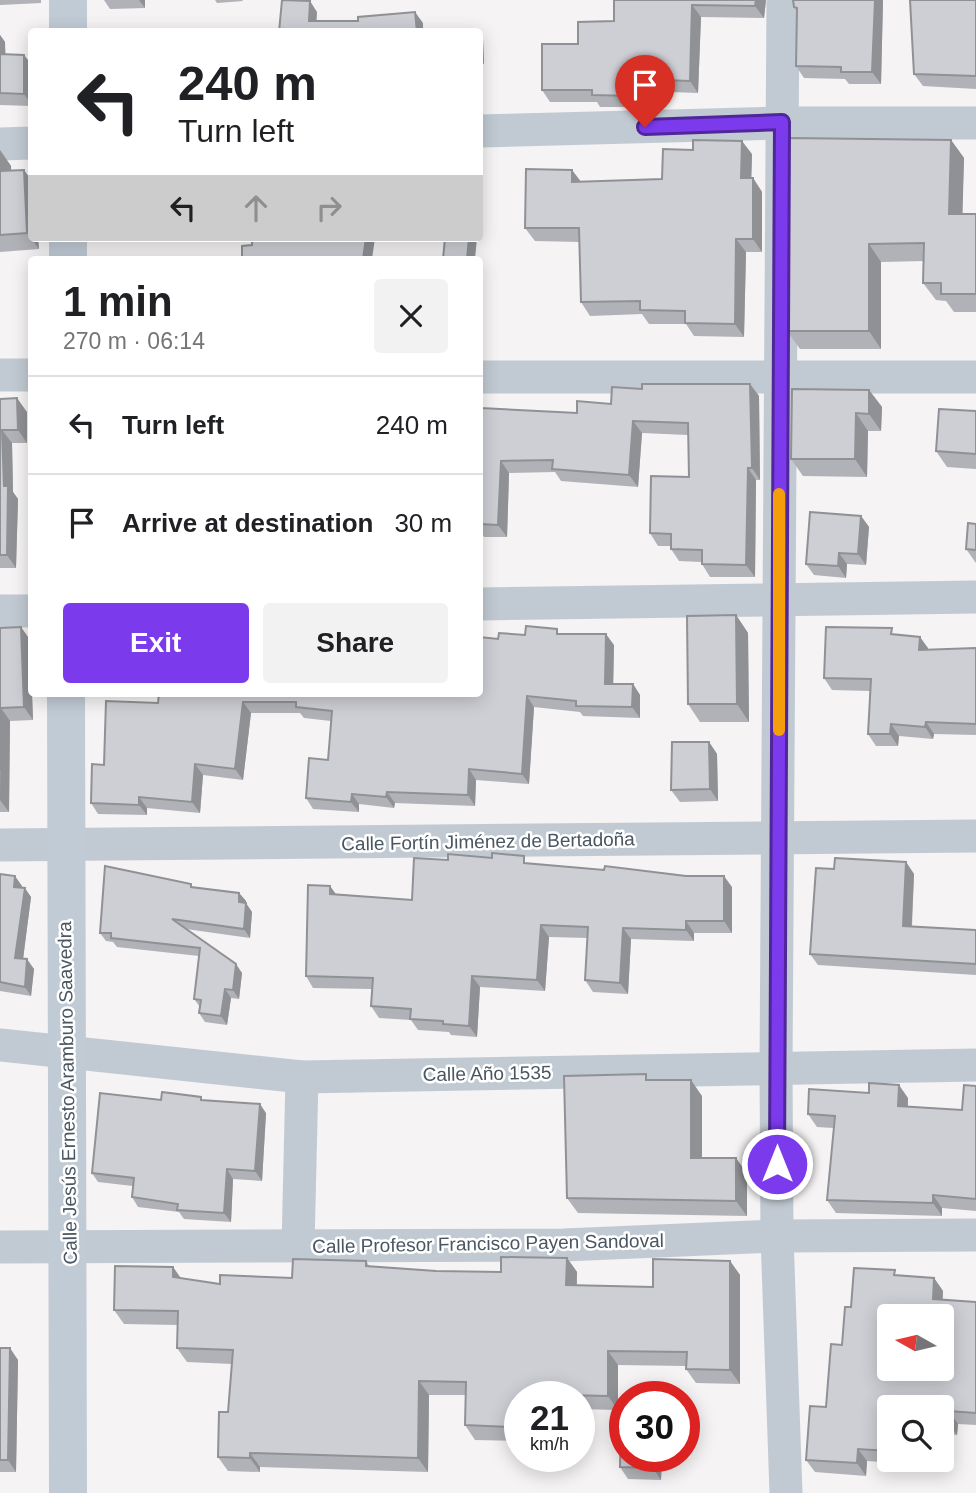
<!DOCTYPE html>
<html lang="en">
<head>
<meta charset="utf-8">
<style>
	body { margin:0; font-family:Arial,sans-serif; background:#f2f2f2; color:#202124; height:100vh; display:flex; flex-direction:column; font-size:26px; white-space:nowrap }
	* { box-sizing:border-box; margin:0 }
	p { font-size:23px; color:#757577 }
	.icon { flex:none; width:38px; height:38px; fill:none; stroke:currentColor; stroke-width:2; stroke-linecap:round; stroke-linejoin:round }
	.map { position:relative; flex:1; overflow:hidden }
	.drawer { position:absolute; left:28px; top:256px; width:455px; height:441px; display:flex; flex-direction:column; background:#fff; border-radius:7px; box-shadow:0 4px 18px #0003 }
	.drawer>* { flex:none }
	.guide { position:absolute; left:28px; top:28px; width:455px; height:214px; border-radius:7px; box-shadow:0 4px 18px #0003; background:#fff; color:#202124; overflow:hidden }
	.needle { width:46px; rotate:278deg }
	.tools { position:absolute; left:877px; top:1304px; display:grid; gap:14px }
	.tools a { display:grid; place-items:center; width:77px; height:77px; border-radius:7px; background:#fff; box-shadow:0 4px 18px #0003; font-size:35px }
	.speed { position:absolute; left:504px; top:1381px; display:flex; gap:14px; font-size:35px; font-weight:700; text-align:center }
	.speed>* { display:grid; place-content:center; width:91px; height:91px; border-radius:50%; background:#fff; box-shadow:0 4px 18px #0003; line-height:1 }
	.speed small { font-size:18px; font-weight:400 }
	.speed .limit { border:10px solid #d22; background:#fff; color:#111 }
	.pin { position:absolute; display:grid; place-items:center; width:60px; height:60px; color:#fff; margin:-72px -30px; border-radius:50% 50% 50% 0; rotate:-45deg; box-shadow:0 0 7px #0007 }
	.pin .icon { rotate:45deg }
	.me { position:absolute; width:77px; margin:-38px; rotate:0deg; stroke-linejoin:round; filter:drop-shadow(0 0 5px #0008) }
	.turn { display:flex; align-items:center; gap:24px; height:147px; padding:0 35px; font-size:32px }
	.turn .icon { width:91px; height:91px; stroke-width:2.5 }
	.turn b { display:block; font-size:49px; line-height:60px }
	.lanes { display:flex; align-items:center; height:66px; padding:0 35px; background:#0003; justify-content:center; gap:35px; direction:ltr }
	.lanes .off { opacity:.35 }
	.round { display:grid; place-items:center; flex:none; width:74px; height:74px; border-radius:7px; background:#f2f2f2 }
	.headline { display:flex; align-items:center; justify-content:space-between; height:119px; padding:0 35px }
	h1 { font-size:42px; font-weight:700; line-height:52px }
	.primary-button { display:flex; gap:14px; margin-top:auto; padding:14px 35px }
	.primary-button a { flex:1; height:80px; border-radius:7px; background:#7c3aed; color:#fff; font-size:28px; font-weight:700; line-height:80px; text-align:center }
	.primary-button a+a { background:#f2f2f2; color:#202124 }
	ul { padding:0; list-style:none }
	li { display:flex; align-items:center; gap:21px; height:98px; padding:0 35px; border-top:2px solid #e0e0e0 }
	li div { flex:1 }
	li b { display:block; font-size:26px }
	li em { font-style:normal }
	.map>svg:first-child { display:block }
</style>
</head>
<body>
<div class="map">
<svg width="976" height="1493" viewBox="0 0 976 1493">
	<rect width="100%" height="100%" fill="#f5f3f3"/>
	<g fill="none" stroke-linecap="round" stroke-linejoin="round">
		<g stroke="#c1cad2" stroke-width="33">
			<path d="M783,0l-7,1068 1,168 9,257"/>
			<path d="M480,131l302,-8h194"/>
			<path d="M0,144l32,-1"/>
			<path d="M0,375h32"/>
			<path d="M480,377h496"/>
			<path d="M480,604l496,-7"/>
			<path d="M0,611h32"/>
			<path d="M0,845l976,-9"/>
			<path d="M0,1045l302,32 674,-12"/>
			<path d="M0,1247l564,-2 213,-9 199,-1"/>
			<path d="M298,1247l4,-170"/>
		</g>
		<g stroke="#c1cbd6" stroke-width="38">
			<path d="M68,32v-32"/>
			<path d="M68,238v21"/>
			<path d="M66,693l2,800"/>
		</g>
	</g>
	<g fill="#b0b2b7">
		<path d="M0,0h41v3l-41,2z"/>
		<path d="M104,0h41v8l-35,1z"/>
		<path d="M215,0h27l1,1 -26,2z"/>
		<path d="M614,0h152l-2,18 -63,-1 -3,76 -56,-2v16h-42l-3,-5h-47l-8,-12 36,-46 36,-23z"/>
		<path d="M793,0h90l-2,84h-32l-4,-5 -41,-1 -8,-12 1,-54 -3,-5z"/>
		<path d="M976,0v89l-53,-3 -9,-12z"/>
		<path d="M0,35l5,7v12l27,11v41l-32,-1z"/>
		<path d="M480,35l3,5 1,24 -4,1z"/>
		<path d="M951,140l13,18 -2,56h14v98h-22l-8,-11 -10,-1 -13,-17 1,-22 -43,1v87h-81l-13,-18z"/>
		<path d="M0,150l11,16v4l21,68h6l1,11 -39,3z"/>
		<path d="M752,154l-1,24h2l9,14v60h-16l-2,85 -50,-1 -8,-12h-37l-7,-10 -52,2 -9,-14 -1,-60 -45,-1 -10,-13 56,-46 81,-3z"/>
		<path d="M750,384l9,12 1,84h-4l-1,97h-45l-8,-13v-2l-23,-1 -8,-12v-3h-13l-8,-13 39,-56 -1,-42 -46,-2 -4,54 -77,-6 -6,-9 -46,1 -2,64h-23l-4,-7v-104l97,-13 34,-9 31,-15z"/>
		<path d="M869,390l13,17 -1,24h-13l-1,46 -64,-1 -12,-17z"/>
		<path d="M0,399l27,13v31h-15l1,49 5,7 -2,69h-16z"/>
		<path d="M976,411v58l-29,-2 -11,-16z"/>
		<path d="M861,516l8,11 -3,38 -19,-1 -1,14 -32,-3 -8,-11z"/>
		<path d="M976,524v39l-10,-14z"/>
		<path d="M736,615l12,18 1,89h-49l-12,-18z"/>
		<path d="M21,627l9,13 3,80 -23,1 -1,91h-9v-184z"/>
		<path d="M561,634l53,11 -1,39h20l7,11v23l-57,-2 -3,-4 -46,-5 -5,77 -53,-4 -1,26 -80,-3 -1,5 -35,-4v8l-46,-3 -7,-11 22,-38 3,-39 -27,-3 -4,-5h-49l-8,67 -40,-5 -3,38 -53,-5v7l-49,-1 -7,-11 13,-38 54,-62 322,-10 18,-54 27,-4z"/>
		<path d="M896,634l24,3 8,13 48,-2v87l-42,-1 -1,5 -34,-3 -1,10h-22l-8,-12 2,-43 -38,-1 -8,-12z"/>
		<path d="M709,742l8,12 1,47 -38,1 -9,-12z"/>
		<path d="M906,862l8,12 -2,53 64,3v45l-158,-10 -8,-11 24,-85z"/>
		<path d="M530,863l202,24v46h-38v8l-63,-2 -3,55 -35,-2 -8,-12 3,-42 -39,-1 -4,54 -65,-4 -3,50 -26,-2 -2,-3 -31,-2 -7,-10 -32,-2 -8,-12 1,-17 -59,-1 -7,-12 24,-90 6,9 76,5z"/>
		<path d="M0,874l22,12v2l9,9 -8,62 11,10 -3,27 -31,-5z"/>
		<path d="M194,888l45,5 7,8 -1,2 7,9 -2,26 -64,-9 56,44 -3,26 -8,-1 -4,27 -22,-3 -6,-9 1,-6 -6,-8 5,-43 -82,-9 -4,-5 -7,-1 -6,-8z"/>
		<path d="M650,1080l52,16v62h34l11,16v42l-169,-3 -11,-15z"/>
		<path d="M976,1086v125l-34,-3v8l-106,-3 -9,-13 7,-72 -17,-1 -9,-13 100,-16v9l54,3z"/>
		<path d="M161,1100l43,1 62,12 -4,68 -29,-2 -2,43 -47,-3 -5,-7 -41,-5 -6,-10 1,-11 -35,-4 -6,-9z"/>
		<path d="M567,1258l10,14v13l76,2 77,-26 10,14v109l-44,-1 -10,-14v-3l-68,-1v45l-39,-1v-13h-59v49l-4,-4 -41,-1 -10,-15v-30h-36l-1,77 -168,-5v5l-32,-1 -10,-14 10,-45 4,-48 -45,-2 -10,-14 1,-23 -54,-1 -10,-14 59,-43 8,11 39,6 72,-6 74,-17 4,6 66,4 65,1z"/>
		<path d="M899,1276l35,2 9,13 -1,9 34,2v123l-18,-1 -1,11 -15,-2v-26h-53v53h21v4l-43,-3 -1,15 -51,-4 -9,-12 20,-53 25,-100z"/>
		<path d="M0,1348l18,12 -2,112h-16z"/>
		<path d="M662,1456l-1,24 -33,-1 -8,-12z"/>
	</g>
	<g fill="#909195">
		<path d="M139,0h6v8z"/>
		<path d="M756,0h10l-2,18 -9,-12z"/>
		<path d="M875,0h8l-2,84 -9,-12z"/>
		<path d="M310,1l7,11 -1,20 -7,-11z"/>
		<path d="M692,5l9,12 -3,76 -8,-12z"/>
		<path d="M415,12l8,11v9h-6z"/>
		<path d="M0,35l5,7 1,24 -6,-8z"/>
		<path d="M480,35l3,5 1,24 -4,-6z"/>
		<path d="M24,55l8,10v40l-8,-11z"/>
		<path d="M634,79l8,12v16l-8,-11z"/>
		<path d="M951,140l13,18 -2,74 -13,-18z"/>
		<path d="M742,141l10,13 -1,38 -10,-14z"/>
		<path d="M0,150l11,16 1,21 -11,-16z"/>
		<path d="M24,170l8,11v57h6l1,11 -12,-16z"/>
		<path d="M572,170l10,13 -10,-1z"/>
		<path d="M753,178l9,14v60l-9,-13z"/>
		<path d="M366,238h9l-3,21h-9z"/>
		<path d="M469,238h8l-2,21h-8z"/>
		<path d="M736,239l10,13 -2,85 -9,-13z"/>
		<path d="M869,244l12,18v87l-12,-18z"/>
		<path d="M750,384l9,12 1,84 -8,-12z"/>
		<path d="M869,390l13,17 -1,24 -12,-17z"/>
		<path d="M17,398l10,14v31l-9,-13z"/>
		<path d="M856,413l12,18 -1,46 -12,-18z"/>
		<path d="M633,421l9,12 -4,54 -9,-12z"/>
		<path d="M2,430l10,13 1,49 5,7 -2,69 -9,-13 -3,-69z"/>
		<path d="M501,461l8,12 -2,64 -9,-12z"/>
		<path d="M748,468l8,12 -1,97 -9,-12z"/>
		<path d="M861,516l8,11 -3,38 -8,-11z"/>
		<path d="M839,553l8,11 -1,14 -8,-12z"/>
		<path d="M736,615l12,18 1,89 -12,-18z"/>
		<path d="M21,627l9,13 3,80 -9,-13z"/>
		<path d="M606,634l8,11 -1,49 -8,-10z"/>
		<path d="M920,637l8,11 -1,13 -8,-11z"/>
		<path d="M633,684l7,11v23l-8,-11z"/>
		<path d="M527,696l7,11 -5,77 -7,-10z"/>
		<path d="M243,702l8,11 -8,67 -8,-11z"/>
		<path d="M1,708l9,13 -1,91 -9,-12z"/>
		<path d="M926,722l8,12 -1,5 -8,-12z"/>
		<path d="M891,724l8,12 -1,10 -8,-12z"/>
		<path d="M709,742l8,12 1,47 -8,-12z"/>
		<path d="M195,764l8,11 -3,38 -8,-11z"/>
		<path d="M469,769l7,11 -1,26 -7,-11z"/>
		<path d="M387,792l8,11 -1,5 -8,-11z"/>
		<path d="M352,794l7,10v8l-8,-10z"/>
		<path d="M139,797l8,11v7l-8,-10z"/>
		<path d="M906,862l8,12 -3,64 -8,-12z"/>
		<path d="M15,876l7,10 -1,10 -7,-9z"/>
		<path d="M724,876l8,11v46l-8,-12z"/>
		<path d="M330,886l8,11 -8,-3z"/>
		<path d="M25,888l6,9 -9,70 -7,-9z"/>
		<path d="M239,893l7,8 -1,10 -6,-9z"/>
		<path d="M246,903l6,9 -2,26 -6,-9z"/>
		<path d="M686,921l8,12v8l-8,-11z"/>
		<path d="M541,925l8,12 -4,54 -8,-11z"/>
		<path d="M623,928l8,11 -3,55 -8,-11z"/>
		<path d="M27,959l7,10 -3,27 -6,-9z"/>
		<path d="M236,964l6,9 -3,26 -6,-9z"/>
		<path d="M472,976l8,11 -3,50 -8,-11z"/>
		<path d="M225,989l6,9 -4,27 -6,-9z"/>
		<path d="M691,1080l11,16v78l-11,-16z"/>
		<path d="M899,1085l9,13 -1,21 -9,-13z"/>
		<path d="M260,1104l6,9 -4,68 -7,-10z"/>
		<path d="M736,1158l11,16v42l-11,-15z"/>
		<path d="M227,1169l6,10 -2,43 -7,-9z"/>
		<path d="M933,1195l9,13v8l-9,-13z"/>
		<path d="M567,1258l10,14 -1,27 -10,-14z"/>
		<path d="M730,1261l10,14v109l-10,-14z"/>
		<path d="M173,1267l10,15 -10,-5z"/>
		<path d="M934,1278l9,13 -1,21 -9,-13z"/>
		<path d="M10,1348l8,12 -2,112 -8,-12z"/>
		<path d="M608,1351l10,14v45l-10,-14z"/>
		<path d="M419,1381l10,14 -1,77 -10,-14z"/>
		<path d="M949,1411l9,13 -1,11 -9,-13z"/>
		<path d="M858,1449l9,12 -1,15 -9,-13z"/>
		<path d="M250,1453l10,14v5l-10,-14z"/>
		<path d="M653,1456h9l-1,24 -8,-12z"/>
	</g>
	<g fill="#cdcfd5" stroke="#909195" stroke-width="2" fill-rule="evenodd">
		<path d="M282,0l28,1 -1,20h49v-4l57,-5 2,20h-138z"/>
		<path d="M614,0h142l-1,6 -63,-1 -2,76 -56,-2v17l-42,-1v-5h-50v-46h36v-22l36,-1z"/>
		<path d="M793,0h82l-3,72h-31v-5l-45,-1 1,-58 -3,-1z"/>
		<path d="M910,0h66v76l-62,-2z"/>
		<path d="M476,30v2h-54z"/>
		<path d="M0,54l24,1v39l-24,-1z"/>
		<path d="M789,138l162,2 -2,74h27v80h-35v-11h-18l1,-40 -55,1v87h-82z"/>
		<path d="M693,140l49,1 -1,37h12v61h-17l-1,85 -50,-1v-12l-45,-1v-9l-59,1 -2,-74h-54l1,-59 46,1v12l90,-3 1,-30 30,1z"/>
		<path d="M0,154l1,17 23,-1 3,63 -27,2z"/>
		<path d="M252,238h114l-3,21h-121v-13l10,-1z"/>
		<path d="M445,238h24l-2,21h-24z"/>
		<path d="M642,384h108l2,84h-4l-2,97 -44,-1v-14l-31,-1v-15l-21,-1 1,-57 38,1 -1,-54 -55,-2 -4,54 -77,-6 1,-9 -52,1 -3,64 -18,-1v-98h1v-18l96,5v-12l34,3 1,-17 30,2z"/>
		<path d="M792,389l77,1v24l-13,-1 -1,46h-64z"/>
		<path d="M17,398l1,32h-16l2,56h4l-1,69h-7v-156z"/>
		<path d="M939,409l37,2v43l-40,-3z"/>
		<path d="M810,512l51,4 -3,38 -19,-1 -1,13 -32,-2z"/>
		<path d="M968,523l8,1v26l-10,-1z"/>
		<path d="M736,615l1,89h-49l-1,-88z"/>
		<path d="M526,626l31,3v5h49l-1,50h28l-1,23 -56,-1v-5l-49,-5 -5,78 -53,-5 -1,26 -81,-3 -1,5 -34,-3 -1,8 -45,-4 3,-40 19,2 4,-49 -36,-4v-5h-53l-8,67 -40,-5 -3,38 -53,-5v8l-48,-2 1,-39 12,1 2,-64 52,2 1,-10h321v-56l18,2 1,-6 26,2z"/>
		<path d="M21,627l3,80 -23,1 -1,62v-142z"/>
		<path d="M826,627l66,1 -1,6 29,3 -1,13 57,-2v76l-50,-2 -1,5 -34,-3 -1,10h-22l3,-55 -47,-1z"/>
		<path d="M672,742h37l1,47 -39,1z"/>
		<path d="M492,853l32,3v7l80,7 1,-4 81,10h38v45h-38v9l-63,-2 -3,55 -35,-3 3,-53 -47,-2 -4,55 -65,-4 -3,50 -26,-2v-3l-33,-2 1,-10 -40,-3 2,-28 -67,-2 2,-91 22,1v8l82,6 2,-42 34,2v-6l44,4z"/>
		<path d="M835,858l71,4 -3,64 73,4v34l-166,-10 6,-86 18,1z"/>
		<path d="M105,866l86,18v3l48,6v9l7,1 -2,26 -72,-10 64,45 -3,26 -8,-1 -4,27 -22,-3 2,-13 -7,-1 6,-51 -89,-10v-5h-11z"/>
		<path d="M0,874l15,2 -1,11 11,1 -10,70 12,1 -2,28 -25,-5z"/>
		<path d="M646,1074v6h45v78h45v43l-169,-3 -3,-122z"/>
		<path d="M869,1083l30,2 -1,21 64,4 2,-25 12,1v113l-43,-4v8l-106,-3 8,-84 -27,-2 1,-25 60,4z"/>
		<path d="M162,1092l39,5v3l59,4 -5,67 -28,-2 -3,44 -47,-3 1,-6 -46,-7 2,-19 -42,-5 8,-80 61,7z"/>
		<path d="M501,1257l66,1 -1,27 87,2v-28l77,2v109l-44,-1 1,-17 -79,-1v45l-45,-1v1h-43v35h-10v-4l-45,-2 1,-43 -47,-1 -1,77 -168,-5v5l-32,-1 1,-45h9l5,-62 -56,-2 1,-37 -64,-1 1,-44 58,1v10l47,7v-9l72,3 1,-19 73,2v5l70,5 65,1z"/>
		<path d="M854,1268l41,2 -1,5 40,3 -1,21 43,3v111l-27,-2 -1,11 -6,-1v-14h-53v44l-31,-2 -1,14 -51,-3 4,-54 16,1 5,-63 11,1 3,-38h6zM889,1316h53v52h-53z"/>
		<path d="M0,1348h10l-2,112h-8z"/>
		<path d="M621,1429h4v27h28v12l-33,-1z"/>
	</g>
	<g fill="none" stroke-linecap="round" stroke-linejoin="round">
		<defs>
			<path id="route" d="M645,127l137,-5 -5,1042"/>
		</defs>
		<use href="#route" stroke="#51269a" stroke-width="18"/>
		<use href="#route" stroke="#7c3aed" stroke-width="12"/>
		<path stroke="#f59e0b" stroke-width="12" d="M779,494v236"/>
	</g>
	<g text-anchor="middle" stroke-width="5" stroke-linejoin="round" paint-order="stroke">
		<g font-size="19" fill="#4a5661" stroke="#fff">
			<text transform="translate(488 841) rotate(-1)" y="7">Calle Fortín Jiménez de Bertadoña</text>
			<text transform="translate(487 1073) rotate(-1)" y="7">Calle Año 1535</text>
			<text transform="translate(67 1093) rotate(-91)" y="7">Calle Jesús Ernesto Aramburo Saavedra</text>
			<text transform="translate(488 1243) rotate(-1)" y="7">Calle Profesor Francisco Payen Sandoval</text>
		</g>
	</g>
</svg>
<div class="tools">
<a><svg class="needle" viewBox="-14 -14 28 28"><path d="M0-13l5 13h-10z" fill="#e53935"/><path d="M0 13l5-13h-10z" fill="#757577"/></svg></a>
<a><svg class="icon" aria-label="search" viewBox="0 0 24 24"><circle cx="10" cy="10" r="6"/><path d="M15 15l6 6"/></svg></a>
</div>
<div class="speed"><div>21<small>km/h</small></div><div class="limit">30</div></div>
<div class="pin" style="left:645px;top:127px;background:#d93025"><svg class="icon" aria-label="arrive" viewBox="0 0 24 24"><path d="M6 21V4h12l-3 4 3 4H6"/></svg></div>
<svg class="me" style="left:777px;top:1164px" viewBox="-20 -20 40 40"><circle r="17" fill="#7c3aed" stroke="#fff" stroke-width="3"/><path d="M0-11L8 9 0 5-8 9z" fill="#fff"/></svg>
<div class="guide">
<div class="turn"><svg class="icon" aria-label="left" viewBox="0 0 24 24"><path d="M17 20v-9H6M10 6l-5 5 5 5"/></svg><div><b>240 m</b>Turn left</div></div>
<div class="lanes"><svg class="icon" aria-label="left" viewBox="0 0 24 24"><path d="M17 20v-9H6M10 6l-5 5 5 5"/></svg><svg class="icon off" aria-label="ahead" viewBox="0 0 24 24"><path d="M12 20V5M6 11l6-6 6 6"/></svg><svg class="icon off" aria-label="right" viewBox="0 0 24 24"><path d="M7 20v-9h11M14 6l5 5-5 5"/></svg></div>
</div>
<section class="drawer">
<div class="headline"><div><h1>1 min</h1><p>270 m · 06:14</p></div><a class="round"><svg class="icon" aria-label="close" viewBox="0 0 24 24"><path d="M6 6l12 12M18 6L6 18"/></svg></a></div>
<ul>
<li><svg class="icon" aria-label="left" viewBox="0 0 24 24"><path d="M17 20v-9H6M10 6l-5 5 5 5"/></svg><div><b>Turn left</b></div><em>240 m</em></li>
<li><svg class="icon" aria-label="arrive" viewBox="0 0 24 24"><path d="M6 21V4h12l-3 4 3 4H6"/></svg><div><b>Arrive at destination</b></div><em>30 m</em></li>
</ul>
<div class="primary-button"><a>Exit</a><a>Share</a></div>
</section>
</div>
</body>
</html>
